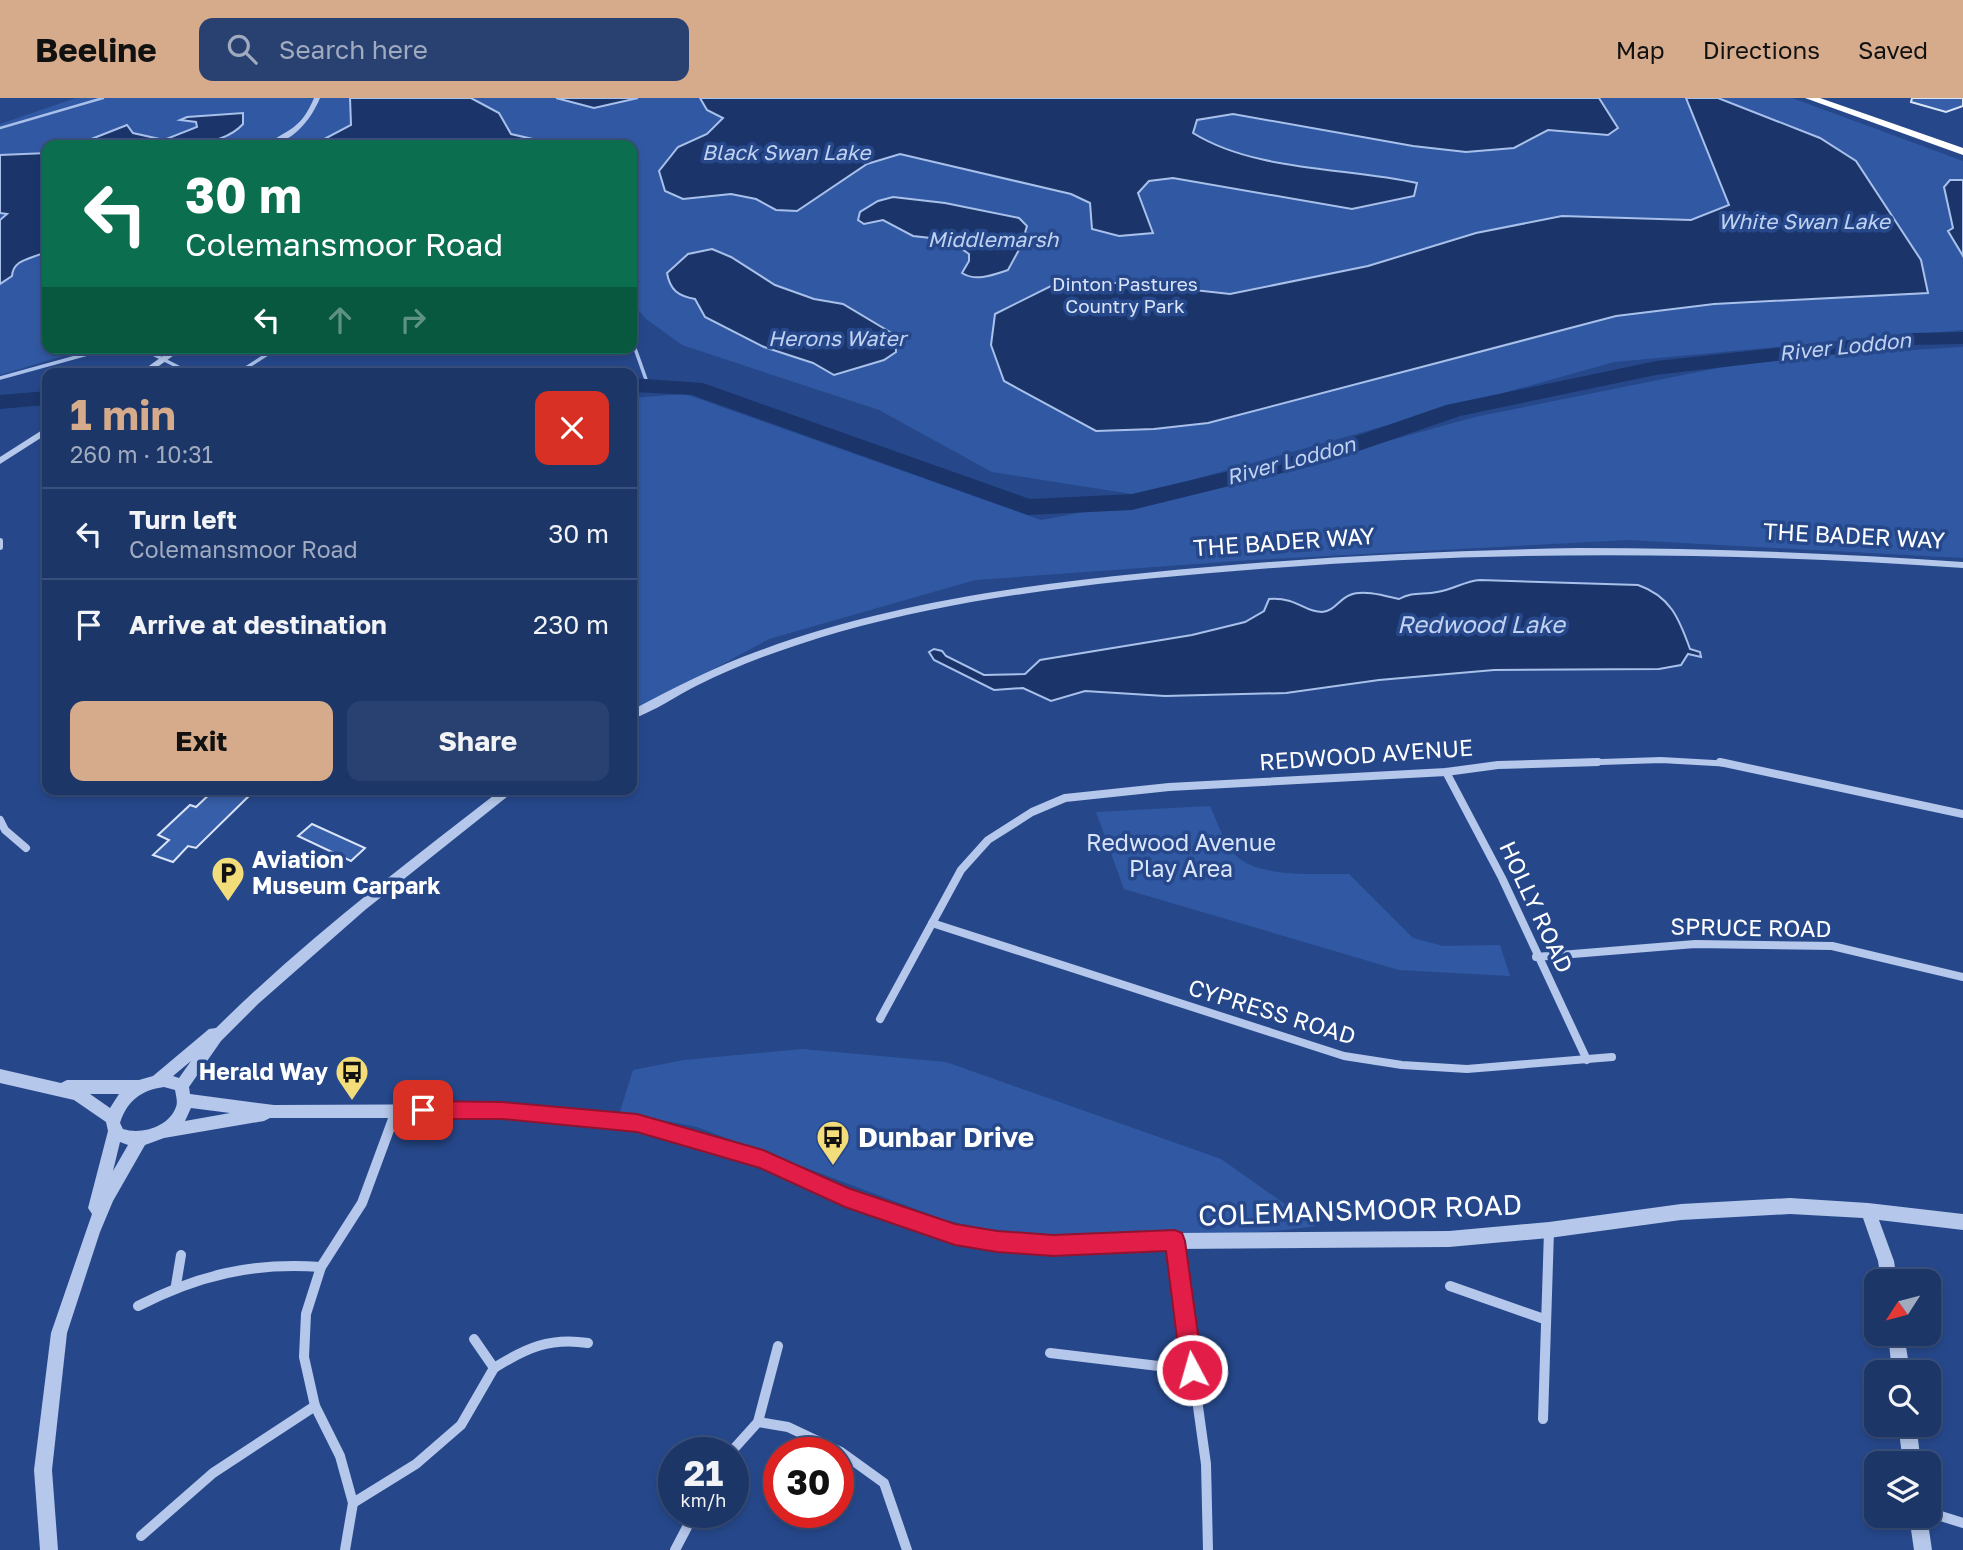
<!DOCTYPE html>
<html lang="en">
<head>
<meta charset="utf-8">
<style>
	body { margin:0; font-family:"Golos Text",sans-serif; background:#294171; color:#f1f3f6; height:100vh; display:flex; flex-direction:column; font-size:26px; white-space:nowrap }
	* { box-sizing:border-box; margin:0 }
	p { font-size:23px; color:#a0abc0 }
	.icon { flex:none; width:38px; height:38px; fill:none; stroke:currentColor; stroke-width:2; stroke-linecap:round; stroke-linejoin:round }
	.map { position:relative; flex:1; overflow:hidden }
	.side { position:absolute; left:42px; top:270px; width:595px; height:427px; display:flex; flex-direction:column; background:#1c3668; border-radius:14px; box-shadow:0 4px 10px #0003,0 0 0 2px #3a507c }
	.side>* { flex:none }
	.banner { position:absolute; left:42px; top:42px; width:595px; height:214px; border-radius:14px; box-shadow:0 4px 10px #0003,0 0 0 2px #3a507c; background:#0b6e4f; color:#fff; overflow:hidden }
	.needle { width:46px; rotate:234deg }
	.controls { position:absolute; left:1864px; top:1171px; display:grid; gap:14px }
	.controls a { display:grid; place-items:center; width:77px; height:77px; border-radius:14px; background:#1c3668; box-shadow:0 4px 10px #0003,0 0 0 2px #3a507c; font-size:35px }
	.speed { position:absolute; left:658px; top:1339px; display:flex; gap:14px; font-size:35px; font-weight:700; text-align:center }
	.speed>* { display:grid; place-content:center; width:91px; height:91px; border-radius:50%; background:#1c3668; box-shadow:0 4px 10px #0003,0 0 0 2px #3a507c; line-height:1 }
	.speed small { font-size:18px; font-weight:400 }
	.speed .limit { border:10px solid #d22; background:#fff; color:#111 }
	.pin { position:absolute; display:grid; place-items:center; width:60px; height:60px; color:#fff; margin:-30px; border-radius:14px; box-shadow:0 4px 10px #0006 }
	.me { position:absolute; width:77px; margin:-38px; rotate:354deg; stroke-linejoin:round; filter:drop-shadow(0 0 5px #0008) }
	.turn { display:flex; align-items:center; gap:24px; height:147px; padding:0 28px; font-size:32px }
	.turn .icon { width:91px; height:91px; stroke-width:2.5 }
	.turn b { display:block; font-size:49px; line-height:60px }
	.lanes { display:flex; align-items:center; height:66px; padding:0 28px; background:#0003; justify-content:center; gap:35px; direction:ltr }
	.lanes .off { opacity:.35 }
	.round { display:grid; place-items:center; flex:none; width:74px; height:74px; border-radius:14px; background:#294171 }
	.head { display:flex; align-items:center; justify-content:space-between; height:119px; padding:0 28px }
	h1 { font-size:42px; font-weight:700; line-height:52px; color:#d6ab8b }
	.action { display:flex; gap:14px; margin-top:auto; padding:14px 28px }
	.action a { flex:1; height:80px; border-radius:14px; background:#d6ab8b; color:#111; font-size:28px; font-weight:700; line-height:80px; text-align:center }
	.action a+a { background:#294171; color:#f1f3f6 }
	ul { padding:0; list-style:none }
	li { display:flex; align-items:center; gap:21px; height:91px; padding:0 28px; border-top:2px solid #3a507c }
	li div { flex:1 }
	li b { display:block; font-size:26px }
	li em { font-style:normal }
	header { display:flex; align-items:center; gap:42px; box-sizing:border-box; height:98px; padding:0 35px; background:#d6ab8b; color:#111 }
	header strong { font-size:33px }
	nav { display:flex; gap:38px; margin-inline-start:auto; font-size:24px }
	.search { width:490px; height:63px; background:#294171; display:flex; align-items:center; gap:18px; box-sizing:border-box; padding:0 24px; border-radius:14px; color:#a0abc0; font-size:26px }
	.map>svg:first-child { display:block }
</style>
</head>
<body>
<header>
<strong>Beeline</strong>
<div class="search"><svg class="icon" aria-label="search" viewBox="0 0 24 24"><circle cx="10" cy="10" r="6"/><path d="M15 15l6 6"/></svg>Search here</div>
<nav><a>Map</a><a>Directions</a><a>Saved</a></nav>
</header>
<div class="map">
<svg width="1963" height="1452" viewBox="0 0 1963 1452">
	<rect width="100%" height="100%" fill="#26488b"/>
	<g fill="#3159a3">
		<path d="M76,0h1716l171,63v169l-349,32 -476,133 -146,-23 -113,-62 -197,-65 -37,-27 -13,-16v-157h-585v203h42l-89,27v-251z"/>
		<path d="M1963,249v211l-335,-18 -377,20 -276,20 -206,59 -137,74v-315l53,-4 356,126 187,-35 247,-68 253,-51 112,-12z"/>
		<path d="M1210,708c6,13 12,31 21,44 21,30 85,23 118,24l64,64 30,8 57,-1 10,31 -111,-6 -275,-81 -28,-77z"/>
		<path d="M802,951l144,13 275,97 95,67c-53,8 -105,8 -159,9 -72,1 -142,3 -212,-15l-248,-93 -77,-15 13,-42 51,-10z"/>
	</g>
	<g fill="#1b356b" stroke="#a9c1ea" stroke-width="2">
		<path d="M350,0h121l28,15 12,21 26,6 5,5h-229l38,-20z"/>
		<path d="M556,0h82l-44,10z"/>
		<path d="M700,0h899l19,30 -10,7 -60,-5 -34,18 -48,4 -53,-6 -180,-32 -36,6 -4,13c63,39 153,34 224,50l-3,13 -62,13 -179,-31 -24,3 -11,12 15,40 -34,3 -27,-7 -2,-26 -19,-9 -171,-40 -33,10 -70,47 -21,-1 -20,-11 -25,-5 -48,5 -18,-8 -6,-20 19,-24 29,-13 16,-16 -16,-8z"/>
		<path d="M1686,0h32l102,40 36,23 65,99 7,33 -214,11 -98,12 -408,107 -54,6 -58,2 -92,-50 -13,-36 4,-31 62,-31h74l99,11 138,-28 108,-33 86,-17 129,4 38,-15z"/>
		<path d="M243,15v11c-30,34 -123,21 -167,21l51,-20 6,8 31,7 33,-13 -1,-5 -16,-2 7,-3z"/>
		<path d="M47,55v98c-13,8 -34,7 -35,25l-12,8v-64l7,-6 -7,-1v-58z"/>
		<path d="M1950,82h13v76l-15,-25 5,-3 -9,-41z"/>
		<path d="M893,99l52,6 74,15 8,8 -6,20 -13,24c-15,5 -32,12 -46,3l7,-12v-7l-20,-14 -36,-4 -30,-16 -19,4 -6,-4 2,-8 18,-11z"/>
		<path d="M712,151l19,8 44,28 39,14 29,5 52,31 1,17 -12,8 -50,15 -21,-12 -49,-16 -59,-30 -10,-18c-17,-3 -25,-9 -28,-26l21,-19z"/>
		<path d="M1480,482l158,5c32,11 41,33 52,64l10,3 1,5 -13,-3 -7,11 -22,4 -165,1 -115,10 -93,13 -121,3 -80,-5 -34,10 -28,-13 -29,2 -60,-30 -5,-8 5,-3 8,2 4,5 38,19 41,-1 15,-14 152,-25 53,-13 19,-11 5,-12c29,-2 34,13 53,13 13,-1 17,-13 28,-17 13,-6 36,1 49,4 14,-8 24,-4 38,-7 16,-2 27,-11 43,-12z"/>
	</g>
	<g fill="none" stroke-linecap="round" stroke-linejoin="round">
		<path stroke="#a9c1ea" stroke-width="2.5" d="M0,30l103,-30"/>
		<g stroke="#a9c1ea" stroke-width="3.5">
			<path d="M632,242l16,45"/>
			<path d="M141,250l49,25"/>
			<path d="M238,275l39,-25"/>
			<path d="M0,280l109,-30"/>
		</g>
		<g fill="#1b356b" fill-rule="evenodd">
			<path d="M1963,234v12l-50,1 -257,30 -196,41 -133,46 -195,48 -104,5 -336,-120 -60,-3v-14l71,5 327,116 102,-5 178,-42 136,-47 210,-44 257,-28z"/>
			<path d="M47,293v14l-47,4v-14z"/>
		</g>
	</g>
	<g fill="#375ea8" stroke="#d9e4f8" stroke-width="2">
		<path d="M1912,0h51v8l-17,6 -35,-10z"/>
		<path d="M215,691h41l-60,59 -8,-2 -15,16 -20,-7 16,-15 -11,-5 32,-30 6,2z"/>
		<path d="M312,726l53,24 -14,13 -53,-25z"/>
	</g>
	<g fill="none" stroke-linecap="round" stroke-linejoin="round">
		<g stroke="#b5c7ea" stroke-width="6">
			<path d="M0,443v6"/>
			<path d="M1541,666l120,-4 71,4"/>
		</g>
		<g stroke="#b5c7ea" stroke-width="8">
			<path d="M1720,664l243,52"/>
			<path d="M1446,674l56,106 85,182"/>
			<path d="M0,722l5,10 21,18"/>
			<path d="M932,825l412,133 58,9 65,4 145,-12"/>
			<path d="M1536,859l159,-13 137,2 131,31"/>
			<path d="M880,921l81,-149 27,-30 44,-28 33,-14 104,-11 277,-15 52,-7 100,-3"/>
		</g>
		<g stroke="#b5c7ea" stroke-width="10">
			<path d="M1175,1144l31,222 2,86"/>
			<path d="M176,1187l5,-30"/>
			<path d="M1450,1188l94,33"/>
			<path d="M138,1208c60,-31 116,-44 183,-39"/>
			<path d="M1050,1255l142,17"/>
			<path d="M494,1270c32,-20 56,-31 94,-25"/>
			<path d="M1543,1321l6,-188"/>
			<path d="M758,1324l20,-76"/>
			<path d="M731,1354l27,-30 30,5 53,25 43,31 23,67"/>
			<path d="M353,1405l63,-39 45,-39 33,-57 -20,-29"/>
			<path d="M1928,1414l35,11"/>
			<path d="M141,1438l72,-63 102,-67"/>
			<path d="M345,1452l8,-47 -13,-47 -25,-50 -11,-49 2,-43 15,-47 41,-64 34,-92"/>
			<path d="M675,1452l20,-38"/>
		</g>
		<g fill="#b5c7ea" fill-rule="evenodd">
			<path d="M314,0h6c-9,22 -29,47 -55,47 24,-16 36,-16 49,-47z"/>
			<path d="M174,250h10l-35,25h-10z"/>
			<path d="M47,329v7l-47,30v-7z"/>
			<path d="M1578,450c129,0 257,5 385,14v6c-243,-17 -485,-18 -728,3 -133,11 -268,25 -396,61 -48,14 -97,31 -141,53 -22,11 -43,26 -66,34v-9c42,-22 84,-44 129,-60 123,-45 254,-64 384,-77 144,-15 289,-22 433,-25z"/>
			<path d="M502,691h15l-152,121 -107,94 -37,37 -32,46 1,7 84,11 228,-1 135,12 126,37 84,37 108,36 42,8 56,3 122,-4 274,-2 100,-9 132,-18 109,-6 78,5 95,11v16l-84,-10 15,41 3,20h-16l-3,-20 -15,-43 -73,-4 -109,6 -132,18 -100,9 -274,2 -122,4 -56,-3 -42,-8 -110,-37 -84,-38 -124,-37 -135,-12h-232l-6,3 -100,17 -19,7 -32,56 -13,31 -33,101 -15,137 6,80h-18l-6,-80 17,-137 41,-119 -4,-6 20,-77 -2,-9 -32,-22 -74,-17v-14l61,14 6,-3h72l14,-4 56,-47 7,-1c89,-88 188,-163 286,-239zM191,963l-12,17 -6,-2zM164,989l11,3c1,6 3,12 1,17 -7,20 -35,28 -53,22l-3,-6c7,-22 21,-33 44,-36zM90,996h29l-9,14zM191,1010l39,5 -45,8zM120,1044l8,3 -15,26z"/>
			<path d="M1888,1236h16l6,38h-18z"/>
			<path d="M1898,1326h18l5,39h-18z"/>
			<path d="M1909,1418h18l5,34h-18z"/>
		</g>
		<path fill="#fff" fill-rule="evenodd" d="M1805,0h15l143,50v7z"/>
	</g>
	<path fill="#e11d48" stroke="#92132f" stroke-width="2" d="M423,1003l79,1 135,12 126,36 85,38 107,36 42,7 56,4 122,-5 7,3 3,8 18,129 -3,8 -8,3 -8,-3 -3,-8 -15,-119 -113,5 -56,-4 -42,-7 -110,-38 -85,-39 -123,-36 -135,-13h-79l-7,-3 -3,-6 3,-6z"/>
	<defs>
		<symbol id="parking-pin" viewBox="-11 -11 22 30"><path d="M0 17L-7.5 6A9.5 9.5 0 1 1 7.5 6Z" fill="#f3dc7a" stroke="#26488b"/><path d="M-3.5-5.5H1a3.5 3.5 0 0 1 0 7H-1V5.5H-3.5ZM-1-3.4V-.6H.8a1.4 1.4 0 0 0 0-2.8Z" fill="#111"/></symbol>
		<symbol id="bus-pin" viewBox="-11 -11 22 30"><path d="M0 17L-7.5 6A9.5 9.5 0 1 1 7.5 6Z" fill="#f3dc7a" stroke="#26488b"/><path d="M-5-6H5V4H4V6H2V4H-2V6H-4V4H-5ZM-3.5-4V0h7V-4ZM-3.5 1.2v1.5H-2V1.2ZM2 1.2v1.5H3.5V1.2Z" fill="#111"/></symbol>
	</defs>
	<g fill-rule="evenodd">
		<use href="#parking-pin" x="209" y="756" width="38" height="52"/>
		<use href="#bus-pin" x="333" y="955" width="38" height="52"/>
		<use href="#bus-pin" x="814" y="1020" width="38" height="52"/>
	</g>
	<g text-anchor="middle" stroke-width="7" stroke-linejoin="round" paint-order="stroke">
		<g font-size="19" fill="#d9e4f8" stroke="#26488b">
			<text x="1125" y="193">Dinton Pastures<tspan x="1125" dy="22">Country Park</tspan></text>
		</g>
		<g font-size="21" font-style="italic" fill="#c1d2f1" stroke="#26488b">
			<text x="786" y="62">Black Swan Lake</text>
			<text x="1804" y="131">White Swan Lake</text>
			<text x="993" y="149">Middlemarsh</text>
			<text x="837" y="248">Herons Water</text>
			<text transform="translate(1845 249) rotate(-6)" y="7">River Loddon</text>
			<text transform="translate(1291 363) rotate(-15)" y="7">River Loddon</text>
		</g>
		<g font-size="23" fill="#fff" stroke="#26488b">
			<text transform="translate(1854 438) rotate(3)" y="8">THE BADER WAY</text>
			<text transform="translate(1284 444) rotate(-4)" y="8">THE BADER WAY</text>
			<text transform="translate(1366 657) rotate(-4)" y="8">REDWOOD AVENUE</text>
			<text transform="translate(1536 809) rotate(65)" y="8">HOLLY ROAD</text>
			<text transform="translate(1751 830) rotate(1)" y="8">SPRUCE ROAD</text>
			<text transform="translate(1272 914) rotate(17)" y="8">CYPRESS ROAD</text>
		</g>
		<g font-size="23" fill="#d9e4f8" stroke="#26488b">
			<text x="1181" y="753">Redwood Avenue<tspan x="1181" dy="26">Play Area</tspan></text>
		</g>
		<g font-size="23" font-weight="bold" fill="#fff" stroke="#26488b" text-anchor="start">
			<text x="252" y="770">Aviation<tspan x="252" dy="26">Museum Carpark</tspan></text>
			<text x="328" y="982" text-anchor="end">Herald Way</text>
		</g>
		<g font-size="24" font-style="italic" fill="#c1d2f1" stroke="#26488b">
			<text x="1481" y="535">Redwood Lake</text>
		</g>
		<g font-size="28" font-weight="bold" fill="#fff" stroke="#26488b" text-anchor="start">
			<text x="858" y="1049">Dunbar Drive</text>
		</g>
		<g font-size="28" fill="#fff" stroke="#26488b">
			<text transform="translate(1360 1112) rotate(-2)" y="10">COLEMANSMOOR ROAD</text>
		</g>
	</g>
</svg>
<div class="controls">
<a><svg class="needle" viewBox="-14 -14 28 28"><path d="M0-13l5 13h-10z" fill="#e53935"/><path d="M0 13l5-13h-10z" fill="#a0abc0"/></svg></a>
<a><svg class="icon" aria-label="search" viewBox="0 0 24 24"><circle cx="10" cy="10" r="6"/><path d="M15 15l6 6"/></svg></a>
<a><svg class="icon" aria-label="layers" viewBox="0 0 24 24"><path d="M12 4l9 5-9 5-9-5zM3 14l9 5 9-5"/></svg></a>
</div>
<div class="speed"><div>21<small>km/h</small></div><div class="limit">30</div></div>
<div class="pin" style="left:423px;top:1012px;background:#d93025"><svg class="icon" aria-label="arrive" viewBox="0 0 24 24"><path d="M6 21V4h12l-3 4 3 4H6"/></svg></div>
<svg class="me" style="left:1192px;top:1272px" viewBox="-20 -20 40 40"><circle r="17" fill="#e11d48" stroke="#fff" stroke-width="3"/><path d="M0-11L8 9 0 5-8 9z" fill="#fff"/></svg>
<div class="banner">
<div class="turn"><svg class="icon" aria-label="left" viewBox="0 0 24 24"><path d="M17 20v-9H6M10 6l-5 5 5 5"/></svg><div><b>30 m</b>Colemansmoor Road</div></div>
<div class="lanes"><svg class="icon" aria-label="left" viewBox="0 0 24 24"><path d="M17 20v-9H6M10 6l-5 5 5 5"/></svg><svg class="icon off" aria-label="ahead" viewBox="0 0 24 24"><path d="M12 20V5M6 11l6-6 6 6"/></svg><svg class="icon off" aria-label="right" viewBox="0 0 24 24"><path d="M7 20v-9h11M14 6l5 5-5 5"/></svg></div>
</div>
<section class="side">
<div class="head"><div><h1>1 min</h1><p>260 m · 10:31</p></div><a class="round" style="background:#d93025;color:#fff"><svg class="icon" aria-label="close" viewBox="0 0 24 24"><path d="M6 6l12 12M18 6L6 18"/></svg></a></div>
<ul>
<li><svg class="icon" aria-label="left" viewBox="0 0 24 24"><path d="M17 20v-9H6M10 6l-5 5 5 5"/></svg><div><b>Turn left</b><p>Colemansmoor Road</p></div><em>30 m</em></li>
<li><svg class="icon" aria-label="arrive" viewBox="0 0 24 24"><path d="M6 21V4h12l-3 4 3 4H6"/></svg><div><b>Arrive at destination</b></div><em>230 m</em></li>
</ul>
<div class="action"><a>Exit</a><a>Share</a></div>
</section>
</div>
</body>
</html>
